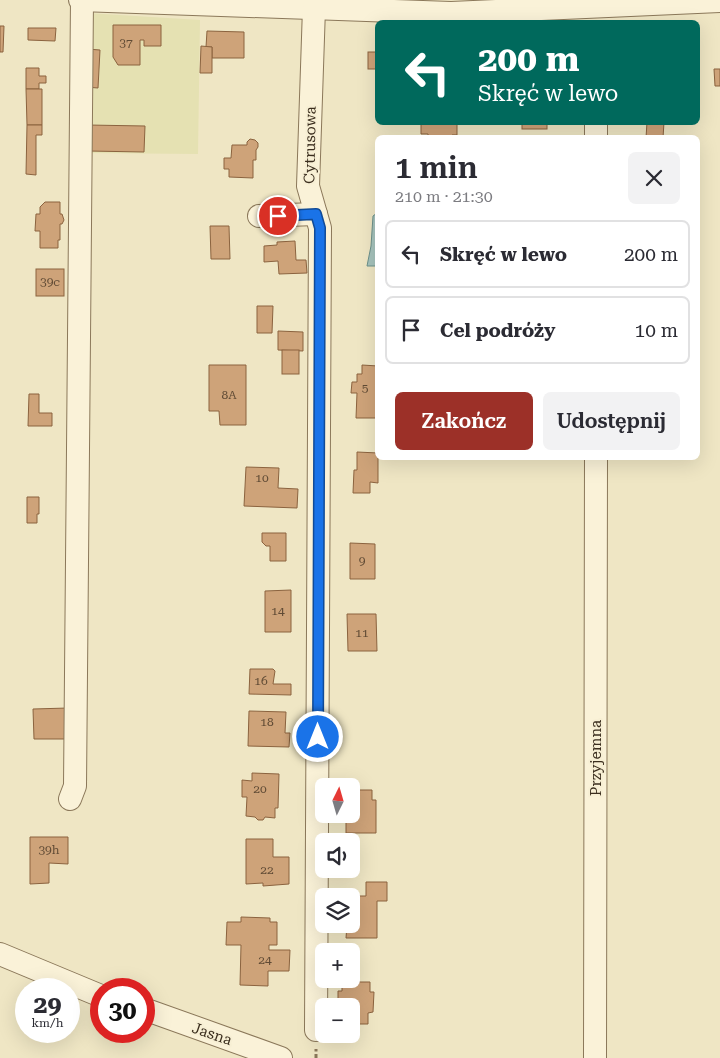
<!DOCTYPE html>
<html lang="pl">
<head>
<meta charset="utf-8">
<style>
	body { margin:0; font-family:"Roboto Serif",serif; background:#f2f2f3; color:#2b2b33; height:100vh; display:flex; flex-direction:column; font-size:19px; white-space:nowrap }
	* { box-sizing:border-box; margin:0 }
	p { font-size:16px; color:#7c7c81 }
	.icon { flex:none; width:28px; height:28px; fill:none; stroke:currentColor; stroke-width:2; stroke-linecap:round; stroke-linejoin:round }
	.map { position:relative; flex:1; overflow:hidden }
	.details { position:absolute; left:375px; top:135px; width:325px; height:325px; display:flex; flex-direction:column; background:#fff; border-radius:8px; box-shadow:0 5px 20px #0002 }
	.details>* { flex:none }
	.guide { position:absolute; left:375px; top:20px; width:325px; height:105px; border-radius:8px; box-shadow:0 5px 20px #0002; background:#00695c; color:#fff; overflow:hidden }
	.needle { width:32px; rotate:5deg }
	.tools { position:absolute; left:315px; top:778px; display:grid; gap:10px }
	.tools a { display:grid; place-items:center; width:45px; height:45px; border-radius:8px; background:#fff; box-shadow:0 5px 20px #0002; font-size:25px }
	.speed { position:absolute; left:15px; top:978px; display:flex; gap:10px; font-size:25px; font-weight:700; text-align:center }
	.speed>* { display:grid; place-content:center; width:65px; height:65px; border-radius:50%; background:#fff; box-shadow:0 5px 20px #0002; line-height:1 }
	.speed small { font-size:12px; font-weight:400 }
	.speed .limit { border:8px solid #d22; background:#fff; color:#111 }
	.pin { position:absolute; display:grid; place-items:center; width:42px; height:42px; color:#fff; margin:-21px; border:2px solid #fff; border-radius:50%; box-shadow:0 1px 5px #0007 }
	.me { position:absolute; width:55px; margin:-28px; rotate:0deg; stroke-linejoin:round; filter:drop-shadow(0 0 4px #0008) }
	.turn { display:flex; align-items:center; gap:18px; height:105px; padding:0 20px; font-size:22px }
	.turn .icon { width:65px; height:65px; stroke-width:2.5 }
	.turn b { display:block; font-size:35px; line-height:42px }
	.round { display:grid; place-items:center; flex:none; width:52px; height:52px; border-radius:8px; background:#f2f2f3 }
	.summary { display:flex; align-items:center; justify-content:space-between; height:85px; padding:0 20px }
	h1 { font-size:30px; font-weight:600; line-height:38px }
	.action { display:flex; gap:10px; margin-top:auto; padding:10px 20px }
	.action a { flex:1; height:58px; border-radius:8px; background:#9c3028; color:#fff; font-size:20px; font-weight:600; line-height:58px; text-align:center }
	.action a+a { background:#f2f2f3; color:#2b2b33 }
	ul { padding:0; list-style:none }
	li { display:flex; align-items:center; gap:15px; height:68px; margin:0 10px 8px; padding:0 10px; border:2px solid #e1e1e2; border-radius:8px }
	li div { flex:1 }
	li b { display:block; font-size:19px }
	li em { font-style:normal }
	.map>svg:first-child { display:block }
</style>
</head>
<body>
<div class="map">
<svg width="720" height="1058" viewBox="0 0 720 1058">
	<rect width="100%" height="100%" fill="#efe6c4"/>
	<path fill="#e5e1b2" d="M87,13l113,7 -2,134 -113,-1z"/>
	<path fill="#a6c3bc" stroke="#6d918b" d="M377,213v53h-10l4,-20 2,-30z"/>
	<g fill="#cea379" stroke="#8b633f">
		<path d="M113,25h48v21h-17v-6h-4v25h-22l-5,-8z"/>
		<path d="M0,26h4l-1,26h-3z"/>
		<path d="M28,28h28l-1,13 -27,-1z"/>
		<path d="M207,31l37,1v26h-32v-11h-6z"/>
		<path d="M201,46l11,1v26h-12z"/>
		<path d="M87,49l13,1 -2,38 -12,-1z"/>
		<rect x="368" y="52" width="10" height="17"/>
		<path d="M26,68h13v8h7v7h-7v6h-13z"/>
		<path d="M714,69h6v17h-5z"/>
		<path d="M26,89h16v36h-15z"/>
		<path d="M421,122h36v13h-5v3h-24v-4h-7z"/>
		<rect x="522" y="122" width="25" height="7"/>
		<path d="M647,122h17l-1,16h-17z"/>
		<path d="M27,125h15v10h-6v40l-10,-1z"/>
		<path d="M88,125l57,1 -1,26 -56,-1z"/>
		<path d="M250,139l5,1 3,3v4l-2,3v10h-3v18l-24,-1v-8h-5v-11h7l1,-13h15v-3z"/>
		<path d="M45,202h15v12h2l2,6 -2,4h-2v16h-2v8h-18v-17h-5l1,-17h4v-7z"/>
		<path d="M210,226h19l1,33h-19z"/>
		<path d="M295,241l1,19h10l1,13 -28,1 -1,-13 -14,1v-16l13,-1v-3z"/>
		<rect x="36" y="269" width="28" height="27"/>
		<path d="M257,306h16l-1,27h-15z"/>
		<path d="M278,331l25,1v19l-25,-1z"/>
		<rect x="282" y="350" width="17" height="24"/>
		<path d="M209,365h37v60h-26l-1,-14h-10z"/>
		<path d="M362,365l16,1v52h-22l1,-25h-6l1,-11h5v-8h5z"/>
		<path d="M29,394h10v19h13v13h-24z"/>
		<path d="M357,452l21,1v30l-8,-1v11h-17l1,-23h3z"/>
		<path d="M246,467l33,1 -1,20 20,1 -1,19 -53,-2z"/>
		<path d="M27,497h12v17h-2v9h-10z"/>
		<path d="M262,533h24v28h-16v-15h-4l-4,-4z"/>
		<path d="M350,543l25,1v35h-25z"/>
		<path d="M291,590v42h-26v-41z"/>
		<path d="M347,614h29l1,37h-29z"/>
		<path d="M250,669h23l2,2 -2,13h18v11l-42,-1z"/>
		<path d="M68,708v31h-34l-1,-30z"/>
		<path d="M249,711l37,1 -1,21h5l-1,14 -41,-1z"/>
		<path d="M252,773l27,1 -1,34h-3v10l-10,-1 -2,3h-5l-3,-3 -9,-1 1,-19h-5v-17l10,1z"/>
		<path d="M351,790h21v10h4v33h-30v-19h5z"/>
		<path d="M30,837h38v27l-19,-1v20l-19,1z"/>
		<path d="M246,839h27v18h16v27l-26,2v-3l-17,1z"/>
		<path d="M366,882h21v19h-10v37h-31l1,-13 -3,-1h7v-28h-7h22z"/>
		<path d="M241,917l29,1v4h7v23h-8v5h21l-1,21h-21v15l-28,-1 1,-40h-15l1,-23h14z"/>
		<path d="M342,982h28v10h4l-1,20 -5,1v11h-17v-18h-13v-15h4z"/>
	</g>
	<g fill="none" stroke-linecap="round" stroke-linejoin="round">
		<defs>
			<g id="minor">
				<path d="M80,0l371,13 269,-12"/>
				<path d="M314,8l-6,178 12,42 -4,802"/>
				<path d="M596,138v-16"/>
				<path d="M259,216l57,-2"/>
				<path d="M70,799l5,-13 7,-786"/>
				<path d="M0,954l101,42"/>
				<path d="M144,1009l137,49"/>
				<path d="M595,1058l1,-600"/>
			</g>
		</defs>
		<use href="#minor" stroke="#8b785a" stroke-width="24"/>
		<path stroke="#8b785a" stroke-width="3" stroke-dasharray="4 2.5" stroke-linecap="butt" d="M316,1058v-9"/>
		<use href="#minor" stroke="#faf2d8" stroke-width="22"/>
	</g>
	<g fill="none" stroke-linecap="round" stroke-linejoin="round">
		<defs>
			<path id="route" d="M278,216l38,-2 4,14 -2,509"/>
		</defs>
		<use href="#route" stroke="#114b97" stroke-width="12"/>
		<use href="#route" stroke="#1a73e8" stroke-width="9"/>
	</g>
	<g text-anchor="middle" stroke-width="4" stroke-linejoin="round" paint-order="stroke">
		<g font-size="12" fill="#604b35">
			<text x="126" y="47">37</text>
			<text x="50" y="286">39c</text>
			<text x="365" y="392">5</text>
			<text x="229" y="399">8A</text>
			<text x="262" y="482">10</text>
			<text x="362" y="565">9</text>
			<text x="278" y="615">14</text>
			<text x="362" y="637">11</text>
			<text x="261" y="685">16</text>
			<text x="267" y="726">18</text>
			<text x="260" y="793">20</text>
			<text x="49" y="854">39h</text>
			<text x="267" y="874">22</text>
			<text x="265" y="964">24</text>
		</g>
		<g font-size="15" fill="#3b2e1e" stroke="#f7efd4">
			<text transform="translate(310 145) rotate(-89)" y="5">Cytrusowa</text>
			<text transform="translate(596 758) rotate(-90)" y="5">Przyjemna</text>
			<text transform="translate(212 1034) rotate(19)" y="5">Jasna</text>
		</g>
	</g>
</svg>
<div class="tools">
<a><svg class="needle" viewBox="-14 -14 28 28"><path d="M0-13l5 13h-10z" fill="#e53935"/><path d="M0 13l5-13h-10z" fill="#7c7c81"/></svg></a>
<a><svg class="icon" aria-label="sound" viewBox="0 0 24 24"><path d="M4 9h4l5-4v14l-5-4H4zM17 9q2 3 0 6"/></svg></a>
<a><svg class="icon" aria-label="layers" viewBox="0 0 24 24"><path d="M12 4l9 5-9 5-9-5zM3 14l9 5 9-5"/></svg></a>
<a>+</a>
<a>−</a>
</div>
<div class="speed"><div>29<small>km/h</small></div><div class="limit">30</div></div>
<div class="pin" style="left:278px;top:216px;background:#d93025"><svg class="icon" aria-label="arrive" viewBox="0 0 24 24"><path d="M6 21V4h12l-3 4 3 4H6"/></svg></div>
<svg class="me" style="left:318px;top:737px" viewBox="-20 -20 40 40"><circle r="17" fill="#1a73e8" stroke="#fff" stroke-width="3"/><path d="M0-11L8 9 0 5-8 9z" fill="#fff"/></svg>
<div class="guide">
<div class="turn"><svg class="icon" aria-label="left" viewBox="0 0 24 24"><path d="M17 20v-9H6M10 6l-5 5 5 5"/></svg><div><b>200 m</b>Skręć w lewo</div></div>
</div>
<section class="details">
<div class="summary"><div><h1>1 min</h1><p>210 m · 21:30</p></div><a class="round"><svg class="icon" aria-label="close" viewBox="0 0 24 24"><path d="M6 6l12 12M18 6L6 18"/></svg></a></div>
<ul>
<li><svg class="icon" aria-label="left" viewBox="0 0 24 24"><path d="M17 20v-9H6M10 6l-5 5 5 5"/></svg><div><b>Skręć w lewo</b></div><em>200 m</em></li>
<li><svg class="icon" aria-label="arrive" viewBox="0 0 24 24"><path d="M6 21V4h12l-3 4 3 4H6"/></svg><div><b>Cel podróży</b></div><em>10 m</em></li>
</ul>
<div class="action"><a>Zakończ</a><a>Udostępnij</a></div>
</section>
</div>
</body>
</html>
